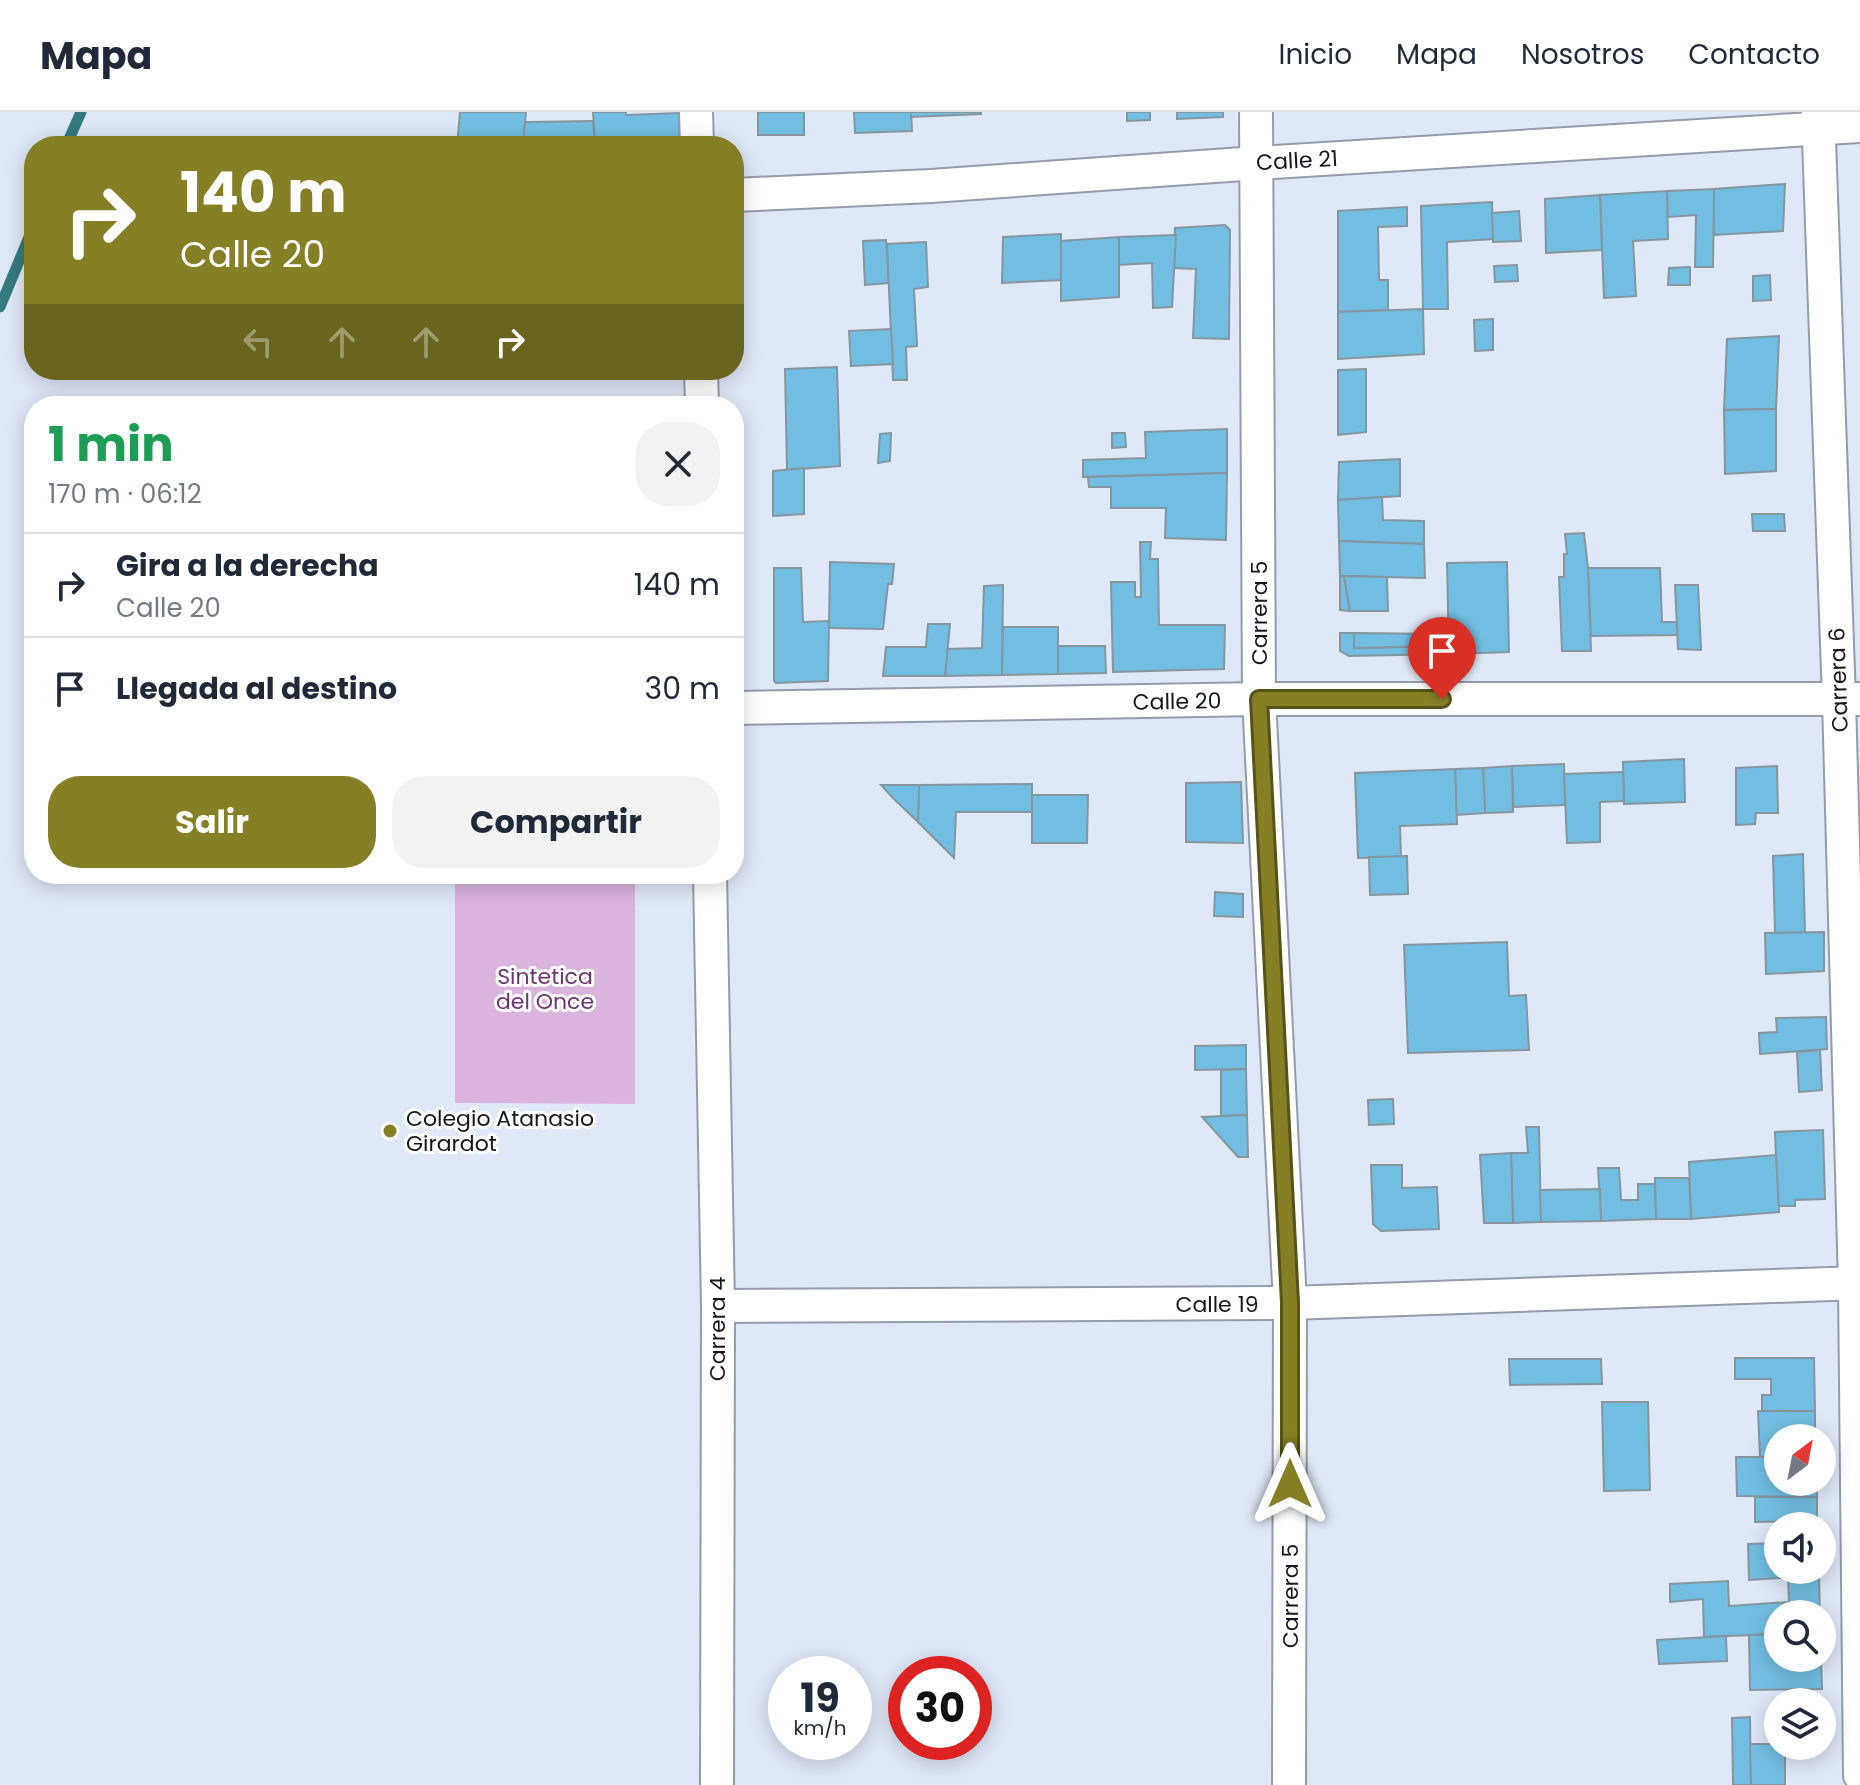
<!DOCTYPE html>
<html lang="es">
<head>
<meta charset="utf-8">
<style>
	body { margin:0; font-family:Poppins,sans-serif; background:#f2f2f3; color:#1f2937; height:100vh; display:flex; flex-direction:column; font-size:30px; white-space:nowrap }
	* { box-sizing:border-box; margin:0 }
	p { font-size:26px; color:#747a83 }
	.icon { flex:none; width:44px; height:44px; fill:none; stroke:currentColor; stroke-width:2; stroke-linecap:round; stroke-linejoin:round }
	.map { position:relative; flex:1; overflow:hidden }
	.panel { position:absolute; left:24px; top:284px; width:720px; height:488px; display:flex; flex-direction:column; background:#fff; border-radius:32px; box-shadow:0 4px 20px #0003 }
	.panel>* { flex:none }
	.hud { position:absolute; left:24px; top:24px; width:720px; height:244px; border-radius:32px; box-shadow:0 4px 20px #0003; background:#857f26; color:#fff; overflow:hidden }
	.needle { width:52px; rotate:32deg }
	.controls { position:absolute; left:1764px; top:1312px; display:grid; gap:16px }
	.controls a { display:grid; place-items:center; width:72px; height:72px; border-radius:50%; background:#fff; box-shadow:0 4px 20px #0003; font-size:40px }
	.speed { position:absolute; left:768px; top:1544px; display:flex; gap:16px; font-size:40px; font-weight:700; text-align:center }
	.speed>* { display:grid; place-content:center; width:104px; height:104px; border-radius:50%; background:#fff; box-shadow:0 4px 20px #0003; line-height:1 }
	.speed small { font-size:20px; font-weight:400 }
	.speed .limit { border:12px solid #d22; background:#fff; color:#111 }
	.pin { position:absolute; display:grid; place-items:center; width:68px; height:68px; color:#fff; margin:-82px -34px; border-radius:50% 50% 50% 0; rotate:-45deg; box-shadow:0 0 8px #0007 }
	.pin .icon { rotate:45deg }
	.me { position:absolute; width:88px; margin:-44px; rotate:0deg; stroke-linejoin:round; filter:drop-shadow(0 0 6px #0008) }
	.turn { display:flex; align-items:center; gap:28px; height:168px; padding:0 24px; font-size:36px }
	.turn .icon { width:104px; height:104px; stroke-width:2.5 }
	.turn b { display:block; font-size:56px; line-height:68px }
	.lanes { display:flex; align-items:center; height:76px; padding:0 24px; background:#0003; justify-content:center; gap:40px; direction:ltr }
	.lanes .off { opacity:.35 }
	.round { display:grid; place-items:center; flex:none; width:84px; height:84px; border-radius:32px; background:#f2f2f3 }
	.summary { display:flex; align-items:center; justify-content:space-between; height:136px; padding:0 24px }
	h1 { font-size:48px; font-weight:700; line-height:60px; color:#1e9e55 }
	.action { display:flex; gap:16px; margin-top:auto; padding:16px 24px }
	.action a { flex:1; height:92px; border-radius:32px; background:#857f26; color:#fff; font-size:32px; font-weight:700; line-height:92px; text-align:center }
	.action a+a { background:#f2f2f3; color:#1f2937 }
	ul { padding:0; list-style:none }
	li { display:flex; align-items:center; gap:24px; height:104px; padding:0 24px; border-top:2px solid #e0e1e3 }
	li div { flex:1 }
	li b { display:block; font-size:30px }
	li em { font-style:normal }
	header { display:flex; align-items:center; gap:48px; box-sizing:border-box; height:112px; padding:0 40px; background:#fff; border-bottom:2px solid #e0e1e3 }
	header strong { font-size:38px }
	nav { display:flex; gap:44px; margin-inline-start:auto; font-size:28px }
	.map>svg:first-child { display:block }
</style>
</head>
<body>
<header>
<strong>Mapa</strong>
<nav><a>Inicio</a><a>Mapa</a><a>Nosotros</a><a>Contacto</a></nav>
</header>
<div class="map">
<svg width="1860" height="1673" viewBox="0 0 1860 1673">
	<rect width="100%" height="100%" fill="#dfe8f7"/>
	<path fill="#dbb4de" d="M455,762h180v230l-180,-1z"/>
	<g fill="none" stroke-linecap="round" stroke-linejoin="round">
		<g stroke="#347a7f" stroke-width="11">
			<path d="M66,34l15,-34"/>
			<path d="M0,195l34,-82"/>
		</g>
	</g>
	<g fill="#72bee2" stroke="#85969f" stroke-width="2">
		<path d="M460,0h66l-3,33 -66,1z"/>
		<path d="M593,0h33v3l54,-2 -1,29 -84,2z"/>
		<rect x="758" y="0" width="46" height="23"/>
		<path d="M854,0h57l1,19 -57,2z"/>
		<path d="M911,0h70v2l-70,3z"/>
		<path d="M1127,0h23v8l-23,1z"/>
		<path d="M1177,0h46v5l-46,2z"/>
		<path d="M593,9l2,23 -72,1 2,-23z"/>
		<path d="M1785,72l-2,47 -69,4v-46z"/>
		<path d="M1714,77l-1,78h-18l1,-52 -28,2 -1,-26z"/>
		<path d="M1667,79l1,48 -35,2 3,55 -32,2 -4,-103z"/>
		<path d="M1600,83l2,55 -56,3 -1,-54z"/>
		<path d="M1492,90l1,37 -46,3 1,67h-25l-2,-103z"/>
		<path d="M1407,95v19l-29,1 1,53h9v30l-50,2v-101z"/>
		<path d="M1519,99l2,30 -28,1 -1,-29z"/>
		<path d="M1225,113l5,5 -1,109 -36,-1 3,-69 -22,-1 1,-40z"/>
		<path d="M1061,122v46l-59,3 1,-46z"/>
		<path d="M1176,123l-4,72 -19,1 -1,-45 -33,2v-28z"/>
		<path d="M1119,125v60l-58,4v-60z"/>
		<path d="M886,128l3,43 -24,2 -2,-44z"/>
		<path d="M926,130l2,45 -14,2 3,57 -11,1 1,33h-14l-6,-136z"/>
		<path d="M1517,153l1,16 -23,1 -1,-16z"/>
		<path d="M1690,155v18h-22l1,-17z"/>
		<path d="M1770,163l1,25 -18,1v-25z"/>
		<path d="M1423,197l1,45 -86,5v-47z"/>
		<path d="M1493,207v31l-18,1 -1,-31z"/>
		<path d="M891,217l2,35 -42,2 -2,-35z"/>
		<path d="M1779,224l-3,73 -52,1 3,-71z"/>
		<path d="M837,255l3,99 -53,4 -2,-101z"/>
		<path d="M1366,257v63l-28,3v-65z"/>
		<path d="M1776,297v62l-51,3 -1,-64z"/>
		<path d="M1227,317v44l-144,4v-17l63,-2 -1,-26z"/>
		<path d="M891,321l-1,28 -12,2 2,-29z"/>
		<path d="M1112,321h13l1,14 -14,1z"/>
		<path d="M1400,347v37l-62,4 1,-38z"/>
		<path d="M804,356v46l-31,2v-45z"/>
		<path d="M1227,361l-1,67 -61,-2 1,-30h-55v-21h-22l-1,-10z"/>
		<path d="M1382,385l1,23 41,1v23l-85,-3 -1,-41z"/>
		<path d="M1752,402h32l1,17h-32z"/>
		<path d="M1584,421l4,35 3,83h-29l-3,-74h5v-23h3l-2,-20z"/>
		<path d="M1339,429l85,3 1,34 -85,-2z"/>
		<path d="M1140,430h11l-1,17h8l1,66h66l-1,44 -111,3 -2,-90h24v15h6z"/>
		<path d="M830,450l64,2 -2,20h-4l-5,45 -54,-1z"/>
		<path d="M1507,450l2,90 -60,2 -2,-91z"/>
		<path d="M774,456h27l2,54 26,-1 -1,60 -52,2 -2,-2z"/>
		<path d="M1588,456h72l2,54h15l1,13 -87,1z"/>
		<path d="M1340,464h4l6,35 -10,-1z"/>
		<path d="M1344,464l43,1 1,34h-38z"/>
		<path d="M1003,473l-1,90 -57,1 2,-27 35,-1 2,-62z"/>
		<path d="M1675,473h23l3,65 -23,-1z"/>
		<path d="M928,512h22l-5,52h-62l3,-29h40z"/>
		<path d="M1003,515h55v47l-56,1z"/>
		<path d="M1340,521h14v15l95,-2v8l-100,2 -9,-5z"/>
		<path d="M1354,521l94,1 1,12 -95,2z"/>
		<path d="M1058,534h47l1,27 -48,1z"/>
		<path d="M1684,647l1,43 -61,2 -1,-42z"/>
		<path d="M1564,652l1,41 -52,2 -1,-41z"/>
		<path d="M1512,654l1,46 -28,1 -2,-45z"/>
		<path d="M1777,654l1,47h-22l-1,11 -19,1v-57z"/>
		<path d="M1483,656l2,45 -29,2 -1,-46z"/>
		<path d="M1455,657l2,55 -57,2 1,31 -43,1 -3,-85z"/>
		<path d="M1623,660l1,29 -24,1v40l-33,1 -3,-69z"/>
		<path d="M1241,670l2,61 -57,-1v-59z"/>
		<path d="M1032,672v28h-76l-2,46 -36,-36 1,-37z"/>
		<path d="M881,673h38l-1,37 -25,-24z"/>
		<path d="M1032,683h56l-1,48h-55z"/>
		<path d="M1803,742l2,79h-30l-2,-77z"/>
		<path d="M1407,744l1,38 -38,1 -1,-38z"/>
		<path d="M1215,780l28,2v23l-29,-1z"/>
		<path d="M1824,820v39l-58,3 -1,-41z"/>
		<path d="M1507,830l2,54 17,-1 3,55 -121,3 -4,-108z"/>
		<path d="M1826,905l1,32 -67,5 -1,-21 18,-1 -1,-14z"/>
		<path d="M1246,933v24l-51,1v-24z"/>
		<path d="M1820,938l2,40 -23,2 -2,-40z"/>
		<path d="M1246,957l1,46 -26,1v-46z"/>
		<path d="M1393,987l1,25 -25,1 -1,-25z"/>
		<path d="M1247,1003l1,42h-10l-36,-40z"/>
		<path d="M1526,1015h13l2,95 -28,1 -2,-70h17z"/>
		<path d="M1823,1018l2,69 -30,1v6h-17l-3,-74z"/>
		<path d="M1511,1041l2,70h-29l-4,-68z"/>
		<path d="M1776,1043l3,57 -88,7 -2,-57z"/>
		<path d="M1371,1053h31v23l35,-1 2,42 -58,2 -8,-7z"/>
		<path d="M1598,1056h21l2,32h17v-16h17l1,35 -55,2z"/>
		<path d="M1655,1066h34l2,41h-35z"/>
		<path d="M1600,1077l1,32 -60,1 -1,-32z"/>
		<path d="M1735,1246h79l1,53h-53v-16h9v-16h-36z"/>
		<path d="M1509,1247h92l1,25 -92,1z"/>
		<path d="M1602,1290h46l2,88 -46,1z"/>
		<path d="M1758,1299h57v27h-37v19h-18z"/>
		<path d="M1736,1345h42v25h39v15l-80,-1z"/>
		<path d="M1755,1385h62v24l-62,1z"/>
		<path d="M1778,1431v27h35v6l-64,4 -1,-36z"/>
		<path d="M1819,1464l1,38h-42v20l-74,3 -1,-38 -33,3v-18l58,-3 1,25 60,-4 -1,-24z"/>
		<path d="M1778,1522v24h43l1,31 -72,1 -1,-55z"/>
		<path d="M1726,1524l1,25 -68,3 -2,-24z"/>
		<path d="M1822,1585l1,23v23l-1,-41h-40v-4z"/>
		<path d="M1750,1605l1,68h-18l-1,-67z"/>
		<path d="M1750,1632h28v2h7v39h-34z"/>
	</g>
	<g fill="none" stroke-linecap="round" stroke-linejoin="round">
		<defs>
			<g id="street">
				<path d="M696,0l1,34"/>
				<path d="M1256,0l3,587 31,604 -1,482"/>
				<path d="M1818,0l21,587 16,585 5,491"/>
				<path d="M734,83l197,-9 326,-23 603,-37"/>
				<path d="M701,258l1,36"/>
				<path d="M734,596l525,-9h601"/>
				<path d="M710,762l8,432 -1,479"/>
				<path d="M718,1194l572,-3 570,-20"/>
			</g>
		</defs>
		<use href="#street" stroke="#949cab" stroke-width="36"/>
		<use href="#street" stroke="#fff" stroke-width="32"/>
	</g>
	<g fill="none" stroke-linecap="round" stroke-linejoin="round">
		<defs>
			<path id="route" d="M1290,1372v-181l-31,-604h183"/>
		</defs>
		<use href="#route" stroke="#565319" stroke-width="20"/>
		<use href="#route" stroke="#857f26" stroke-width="14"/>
	</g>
	<circle fill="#857f26" stroke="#fff" stroke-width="3" cx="390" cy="1019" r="8"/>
	<g text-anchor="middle" stroke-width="6" stroke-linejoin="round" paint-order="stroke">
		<g font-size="22" fill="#14171c" stroke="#fff">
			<text transform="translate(1297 48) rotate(-3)" y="8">Calle 21</text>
			<text transform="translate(1259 501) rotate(-90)" y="8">Carrera 5</text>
			<text transform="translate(1838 568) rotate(-92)" y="8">Carrera 6</text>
			<text transform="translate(1177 589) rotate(-1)" y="8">Calle 20</text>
			<text x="1217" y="1200">Calle 19</text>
			<text transform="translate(717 1217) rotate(-90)" y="8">Carrera 4</text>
			<text transform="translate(1290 1484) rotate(-90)" y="8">Carrera 5</text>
		</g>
		<g font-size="22" fill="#6f3474" stroke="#fff">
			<text x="545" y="872">Sintetica<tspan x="545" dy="25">del Once</tspan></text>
		</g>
		<g font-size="22" fill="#14171c" stroke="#fff" text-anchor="start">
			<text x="406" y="1014">Colegio Atanasio<tspan x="406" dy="25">Girardot</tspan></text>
		</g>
	</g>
</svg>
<div class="controls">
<a><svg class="needle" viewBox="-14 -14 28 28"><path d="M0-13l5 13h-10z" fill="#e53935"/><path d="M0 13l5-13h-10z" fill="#747a83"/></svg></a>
<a><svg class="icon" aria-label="sound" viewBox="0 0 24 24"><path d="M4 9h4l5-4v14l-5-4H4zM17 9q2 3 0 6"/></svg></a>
<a><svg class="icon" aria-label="search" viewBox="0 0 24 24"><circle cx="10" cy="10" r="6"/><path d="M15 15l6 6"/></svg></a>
<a><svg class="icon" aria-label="layers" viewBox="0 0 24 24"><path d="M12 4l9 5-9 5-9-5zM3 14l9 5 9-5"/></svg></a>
</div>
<div class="speed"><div>19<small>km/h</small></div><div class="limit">30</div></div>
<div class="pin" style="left:1442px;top:587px;background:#d93025"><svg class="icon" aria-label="arrive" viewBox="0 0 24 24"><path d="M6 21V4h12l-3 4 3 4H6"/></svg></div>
<svg class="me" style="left:1290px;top:1372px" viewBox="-20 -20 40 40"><path d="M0-17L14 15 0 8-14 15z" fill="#857f26" stroke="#fff" stroke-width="4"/></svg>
<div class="hud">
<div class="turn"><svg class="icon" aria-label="right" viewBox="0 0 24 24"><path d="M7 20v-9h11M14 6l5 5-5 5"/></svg><div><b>140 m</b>Calle 20</div></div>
<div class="lanes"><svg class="icon off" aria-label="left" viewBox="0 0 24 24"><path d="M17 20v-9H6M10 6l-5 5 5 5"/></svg><svg class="icon off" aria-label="ahead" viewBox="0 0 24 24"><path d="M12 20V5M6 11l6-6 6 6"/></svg><svg class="icon off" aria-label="ahead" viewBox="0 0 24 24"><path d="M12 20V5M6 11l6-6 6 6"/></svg><svg class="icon" aria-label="right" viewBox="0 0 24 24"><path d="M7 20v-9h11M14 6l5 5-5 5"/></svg></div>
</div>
<section class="panel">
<div class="summary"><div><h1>1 min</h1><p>170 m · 06:12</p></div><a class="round"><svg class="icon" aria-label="close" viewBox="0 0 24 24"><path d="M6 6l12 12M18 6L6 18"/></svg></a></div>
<ul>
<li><svg class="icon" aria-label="right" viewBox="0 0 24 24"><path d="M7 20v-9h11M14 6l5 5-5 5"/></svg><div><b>Gira a la derecha</b><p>Calle 20</p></div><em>140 m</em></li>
<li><svg class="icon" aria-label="arrive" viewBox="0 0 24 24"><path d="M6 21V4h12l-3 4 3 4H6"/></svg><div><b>Llegada al destino</b></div><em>30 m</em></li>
</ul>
<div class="action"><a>Salir</a><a>Compartir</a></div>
</section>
</div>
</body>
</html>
